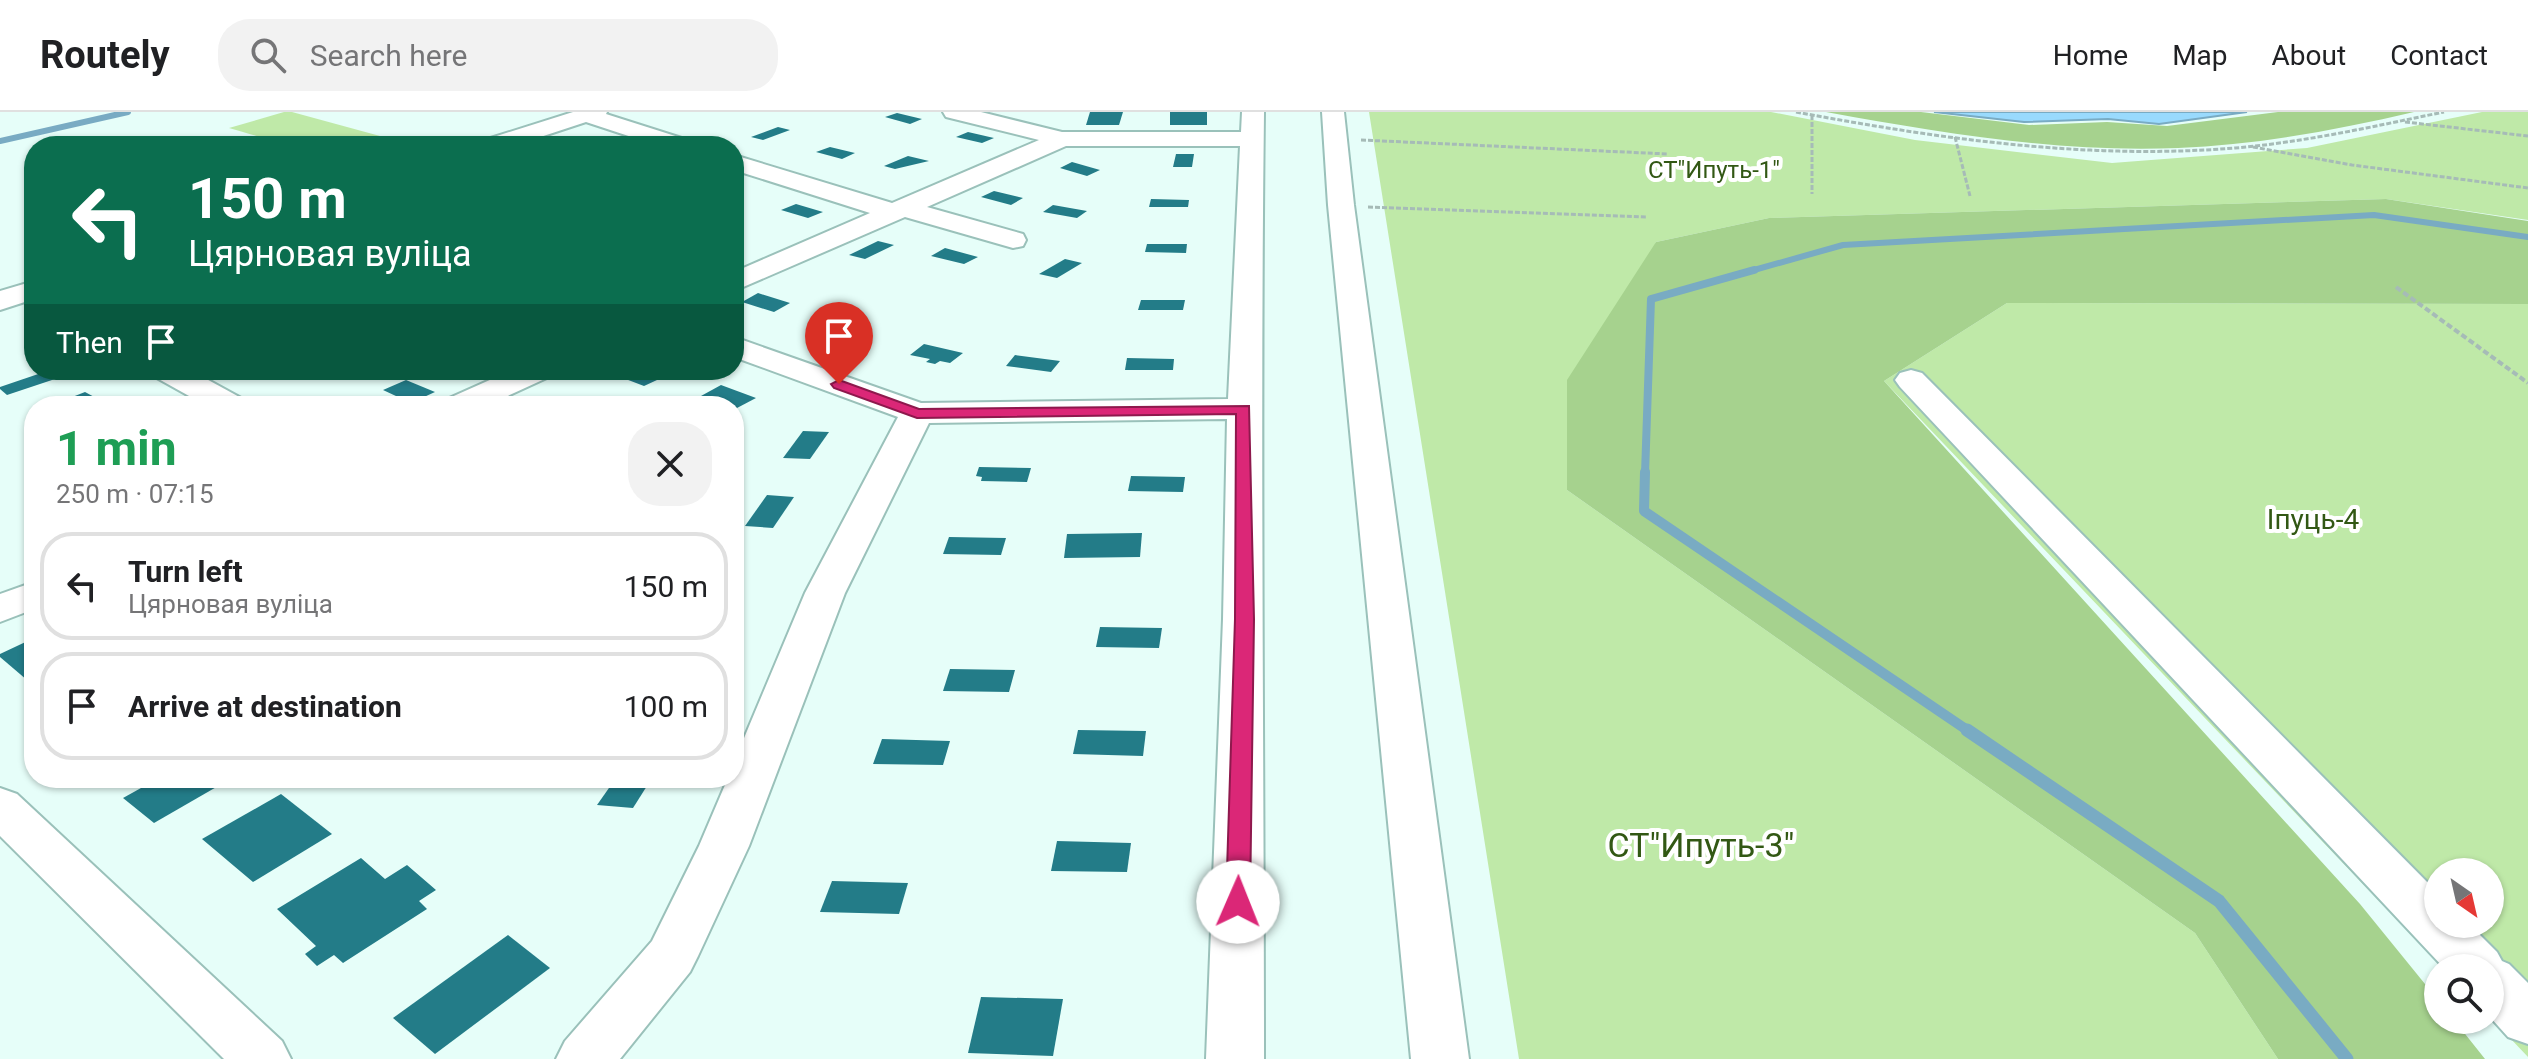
<!DOCTYPE html>
<html lang="en">
<head>
<meta charset="utf-8">
<style>
	body { margin:0; font-family:Roboto,sans-serif; background:#f2f2f2; color:#202124; height:100vh; display:flex; flex-direction:column; font-size:30px; white-space:nowrap }
	* { box-sizing:border-box; margin:0 }
	p { font-size:26px; color:#757577 }
	.icon { flex:none; width:44px; height:44px; fill:none; stroke:currentColor; stroke-width:2; stroke-linecap:round; stroke-linejoin:round }
	.map { position:relative; flex:1; overflow:hidden }
	.details { position:absolute; left:24px; top:284px; width:720px; height:392px; display:flex; flex-direction:column; background:#fff; border-radius:32px; box-shadow:0 2px 6px #0004 }
	.details>* { flex:none }
	.guide { position:absolute; left:24px; top:24px; width:720px; height:244px; border-radius:32px; box-shadow:0 2px 6px #0004; background:#0b6e4f; color:#fff; overflow:hidden }
	.needle { width:52px; rotate:146deg }
	.controls { position:absolute; left:2424px; top:746px; display:grid; gap:16px }
	.controls a { display:grid; place-items:center; width:80px; height:80px; border-radius:50%; background:#fff; box-shadow:0 2px 6px #0004; font-size:40px }
	.pin { position:absolute; display:grid; place-items:center; width:68px; height:68px; color:#fff; margin:-82px -34px; border-radius:50% 50% 50% 0; rotate:-45deg; box-shadow:0 0 8px #0007 }
	.pin .icon { rotate:45deg }
	.me { position:absolute; width:88px; margin:-44px; rotate:1deg; stroke-linejoin:round; filter:drop-shadow(0 0 6px #0008) }
	.turn { display:flex; align-items:center; gap:28px; height:168px; padding:0 32px; font-size:36px }
	.turn .icon { width:104px; height:104px; stroke-width:2.5 }
	.turn b { display:block; font-size:56px; line-height:68px }
	.then { display:flex; align-items:center; height:76px; padding:0 32px; background:#0003; gap:16px; font-size:30px }
	.round { display:grid; place-items:center; flex:none; width:84px; height:84px; border-radius:32px; background:#f2f2f2 }
	.summary { display:flex; align-items:center; justify-content:space-between; height:136px; padding:0 32px }
	h1 { font-size:48px; font-weight:700; line-height:60px; color:#1e9e55 }
	ul { padding:0; list-style:none }
	li { display:flex; align-items:center; gap:24px; height:108px; margin:0 16px 12px; padding:0 16px; border:4px solid #e0e0e0; border-radius:32px }
	li div { flex:1 }
	li b { display:block; font-size:30px }
	li em { font-style:normal }
	header { display:flex; align-items:center; gap:48px; box-sizing:border-box; height:112px; padding:0 40px; background:#fff; border-bottom:2px solid #e0e0e0 }
	header strong { font-size:38px }
	nav { display:flex; gap:44px; margin-inline-start:auto; font-size:28px }
	.search { width:560px; height:72px; background:#f2f2f2; display:flex; align-items:center; gap:20px; box-sizing:border-box; padding:0 28px; border-radius:32px; color:#757577; font-size:30px }
	.map>svg:first-child { display:block }
</style>
</head>
<body>
<header>
<strong>Routely</strong>
<div class="search"><svg class="icon" aria-label="search" viewBox="0 0 24 24"><circle cx="10" cy="10" r="6"/><path d="M15 15l6 6"/></svg>Search here</div>
<nav><a>Home</a><a>Map</a><a>About</a><a>Contact</a></nav>
</header>
<div class="map">
<svg width="2528" height="947" viewBox="0 0 2528 947">
	<rect width="100%" height="100%" fill="#e6fef9"/>
	<g fill="#bfe9a8" fill-rule="evenodd">
		<path d="M284,0h8l88,24c-58,19 -94,9 -151,-8z"/>
		<path d="M1369,0h402l144,28 197,23 195,-15 175,-36h46v108l-142,-21 -617,19 -113,24 -89,248 628,443 83,126h-759z"/>
		<path d="M2007,191l521,1v753l-38,-40v-49h-47l-559,-587zM2438,760h52v52h-52z"/>
	</g>
	<g fill="#a6d28e">
		<path d="M1826,0h95l108,13 78,-3 60,4 111,-14h136c-77,18 -157,33 -236,36 -117,5 -236,-15 -352,-36z"/>
		<path d="M2386,87l142,22v83l-521,-1 -123,78 476,523 78,96v20h16l31,39h-207l-83,-126 -628,-443v-110l89,-138 113,-24z"/>
	</g>
	<path fill="#99dafd" stroke="#79abc3" stroke-width="2" d="M1934,0h313l-88,12 -51,-5 -84,3z"/>
	<g fill="none" stroke-linecap="round" stroke-linejoin="round">
		<g stroke="#79abc3" stroke-width="6">
			<path d="M0,29l128,-29"/>
			<path d="M1747,160l96,-27 531,-30 154,22"/>
		</g>
		<path stroke="#79abc3" stroke-width="8" d="M1645,362l6,-175 103,-29"/>
		<path stroke="#79abc3" stroke-width="10" d="M1645,360l-1,39 326,221"/>
		<path stroke="#79abc3" stroke-width="13" d="M1967,618l252,171 128,158"/>
	</g>
	<g fill="#237c88">
		<path d="M1090,0h33l-4,13h-33z"/>
		<rect x="1170" y="0" width="37" height="13"/>
		<path d="M897,1l25,6 -12,5 -25,-7z"/>
		<path d="M778,15l12,3 -27,10 -12,-3z"/>
		<path d="M968,20l26,6 -12,5 -26,-6z"/>
		<path d="M830,35l25,6 -13,6 -26,-7z"/>
		<path d="M1176,42h18l-2,13h-19z"/>
		<path d="M908,44l21,5 -34,8 -11,-3z"/>
		<path d="M1072,50l28,8 -13,6 -27,-8z"/>
		<path d="M994,79l29,7 -12,7 -30,-8z"/>
		<path d="M1151,87l38,1 -1,7h-39z"/>
		<path d="M796,92l27,8 -15,6 -27,-8z"/>
		<path d="M1053,93l34,6 -10,7 -34,-6z"/>
		<path d="M878,129l16,4 -29,14 -16,-4z"/>
		<path d="M1147,132h40l-1,9 -41,-1z"/>
		<path d="M945,136l33,9 -14,7 -33,-8z"/>
		<path d="M1065,147l17,4 -25,15 -18,-4z"/>
		<path d="M758,181l32,10 -16,9 -32,-10z"/>
		<path d="M1141,188h44l-2,10h-45z"/>
		<path d="M831,210l35,9 -15,10 -36,-9z"/>
		<path d="M924,232l39,9 -13,10 -10,-2 -5,3 -9,-2 4,-3 -20,-4z"/>
		<path d="M1015,243l45,6 -9,11 -45,-6z"/>
		<path d="M1127,246l47,1 -1,11h-48z"/>
		<path d="M50,258l14,6 -57,19 -7,-6v-2z"/>
		<path d="M633,258h27l-13,6 10,4 -13,6 -21,-8 13,-6z"/>
		<path d="M406,268l29,12 -24,11 -28,-13z"/>
		<path d="M721,273l35,13 -19,10 -36,-12z"/>
		<path d="M85,280l26,14h-48l-6,-3z"/>
		<path d="M803,319l26,1 -19,27 -27,-1z"/>
		<path d="M979,355l52,1 -4,14 -46,-1 1,-4 -6,-1z"/>
		<path d="M1131,364l54,1 -2,15 -55,-1z"/>
		<path d="M767,383l27,2 -21,31 -28,-2z"/>
		<path d="M1142,421l-2,24 -76,1 3,-24z"/>
		<path d="M949,425l57,1 -5,17 -58,-1z"/>
		<path d="M1100,515l62,1 -3,20 -63,-1z"/>
		<path d="M34,526v48l-34,-29v-3z"/>
		<path d="M950,557l65,1 -6,22 -66,-1z"/>
		<path d="M1078,618l68,1 -3,25 -70,-2z"/>
		<path d="M882,627l68,2 -7,24 -70,-1z"/>
		<path d="M159,666h73l-78,45 -31,-25z"/>
		<path d="M616,666h36l-19,30 -36,-3z"/>
		<path d="M281,682l51,40 -79,48 -51,-43z"/>
		<path d="M1057,729l74,2 -4,29 -76,-1z"/>
		<path d="M361,746l24,21 22,-14 29,25 -17,11 8,8 -84,54 -9,-8 -17,11 -12,-12 11,-8 -39,-37z"/>
		<path d="M832,769l76,2 -9,31 -79,-2z"/>
		<path d="M508,823l42,33 -115,86 -42,-36z"/>
		<path d="M981,885l82,2 -10,57 -85,-3z"/>
	</g>
	<g fill="none" stroke-linecap="round" stroke-linejoin="round">
		<defs>
			<g id="minor">
				<path d="M573,0h34l-1,2 85,27 4,5h-36l-73,-24 -73,24h-36l4,-5z"/>
				<path d="M943,0h38l81,20h179l1,-20h22c-4,316 0,631 0,947h-58l17,-440 4,-200 -298,4 -84,170 -96,253 -51,110 -8,16 -70,87h-64l9,-18 87,-100 47,-95 29,-68h6v-16l71,-169 93,-176 -164,-60v-20l187,66 307,-4 12,-253h-174l-139,61 96,27 3,6 -3,6 -10,2 -108,-31 -171,74v-19l136,-59 -136,-43v-15l158,48 147,-63 -93,-23z"/>
				<path d="M1322,0h22l10,93 115,854h-58l-83,-854z"/>
				<path d="M34,169v18l-34,11v-19z"/>
				<path d="M150,258h40l53,29 5,7h-41l-52,-29z"/>
				<path d="M512,258h42l-5,7 -63,29h-44l5,-7z"/>
				<path d="M1911,258l11,3 516,520v31h31l28,28 5,9 7,3 19,19v61l-20,-7 -18,-20v-49h-46l-544,-581 -5,-7 5,-7z"/>
				<path d="M34,470v27l-34,13v-28z"/>
				<path d="M0,676l17,6 265,247 9,18h-67l-224,-223z"/>
			</g>
		</defs>
		<use href="#minor" stroke="#9ac1ba" stroke-width="4"/>
		<g stroke="#a6bbb7" stroke-width="3" stroke-dasharray="5 2" stroke-linecap="butt">
			<path d="M1796,0c145,27 291,48 439,36 71,-6 140,-22 209,-36"/>
			<path d="M1812,3v79"/>
			<path d="M2405,10l123,14"/>
			<path d="M1955,25l15,59"/>
			<path d="M1361,28l307,14"/>
			<path d="M2253,35l99,18 176,23"/>
			<path d="M1368,95l279,10"/>
		</g>
		<path stroke="#a6bbb7" stroke-width="4" stroke-dasharray="6 3" stroke-linecap="butt" d="M2396,175l132,96"/>
		<use href="#minor" fill="#fff" fill-rule="evenodd"/>
	</g>
	<path fill="#db2777" stroke="#8e194d" stroke-width="2" d="M839,268l80,29 330,-3 5,213 -4,283 -3,7 -9,2 -8,-2 -4,-7 9,-283 1,-205 -319,4 -83,-30 -3,-4z"/>
	<g text-anchor="middle" stroke-width="8" stroke-linejoin="round" paint-order="stroke">
		<g font-size="24" fill="#325814" stroke="#fff">
			<text x="1714" y="66">СТ"Ипуть-1"</text>
		</g>
		<g font-size="28" fill="#325814" stroke="#fff">
			<text x="2313" y="417">Іпуць-4</text>
		</g>
		<g font-size="34" fill="#325814" stroke="#fff">
			<text x="1701" y="745">СТ"Ипуть-3"</text>
		</g>
	</g>
</svg>
<div class="controls">
<a><svg class="needle" viewBox="-14 -14 28 28"><path d="M0-13l5 13h-10z" fill="#e53935"/><path d="M0 13l5-13h-10z" fill="#757577"/></svg></a>
<a><svg class="icon" aria-label="search" viewBox="0 0 24 24"><circle cx="10" cy="10" r="6"/><path d="M15 15l6 6"/></svg></a>
</div>
<div class="pin" style="left:839px;top:272px;background:#d93025"><svg class="icon" aria-label="arrive" viewBox="0 0 24 24"><path d="M6 21V4h12l-3 4 3 4H6"/></svg></div>
<svg class="me" style="left:1238px;top:790px" viewBox="-20 -20 40 40"><circle r="19" fill="#fff"/><path d="M0-13L10 11 0 6-10 11z" fill="#db2777"/></svg>
<div class="guide">
<div class="turn"><svg class="icon" aria-label="left" viewBox="0 0 24 24"><path d="M17 20v-9H6M10 6l-5 5 5 5"/></svg><div><b>150 m</b>Цярновая вуліца</div></div>
<div class="then">Then<svg class="icon" aria-label="arrive" viewBox="0 0 24 24"><path d="M6 21V4h12l-3 4 3 4H6"/></svg></div>
</div>
<section class="details">
<div class="summary"><div><h1>1 min</h1><p>250 m · 07:15</p></div><a class="round"><svg class="icon" aria-label="close" viewBox="0 0 24 24"><path d="M6 6l12 12M18 6L6 18"/></svg></a></div>
<ul>
<li><svg class="icon" aria-label="left" viewBox="0 0 24 24"><path d="M17 20v-9H6M10 6l-5 5 5 5"/></svg><div><b>Turn left</b><p>Цярновая вуліца</p></div><em>150 m</em></li>
<li><svg class="icon" aria-label="arrive" viewBox="0 0 24 24"><path d="M6 21V4h12l-3 4 3 4H6"/></svg><div><b>Arrive at destination</b></div><em>100 m</em></li>
</ul>
</section>
</div>
</body>
</html>
